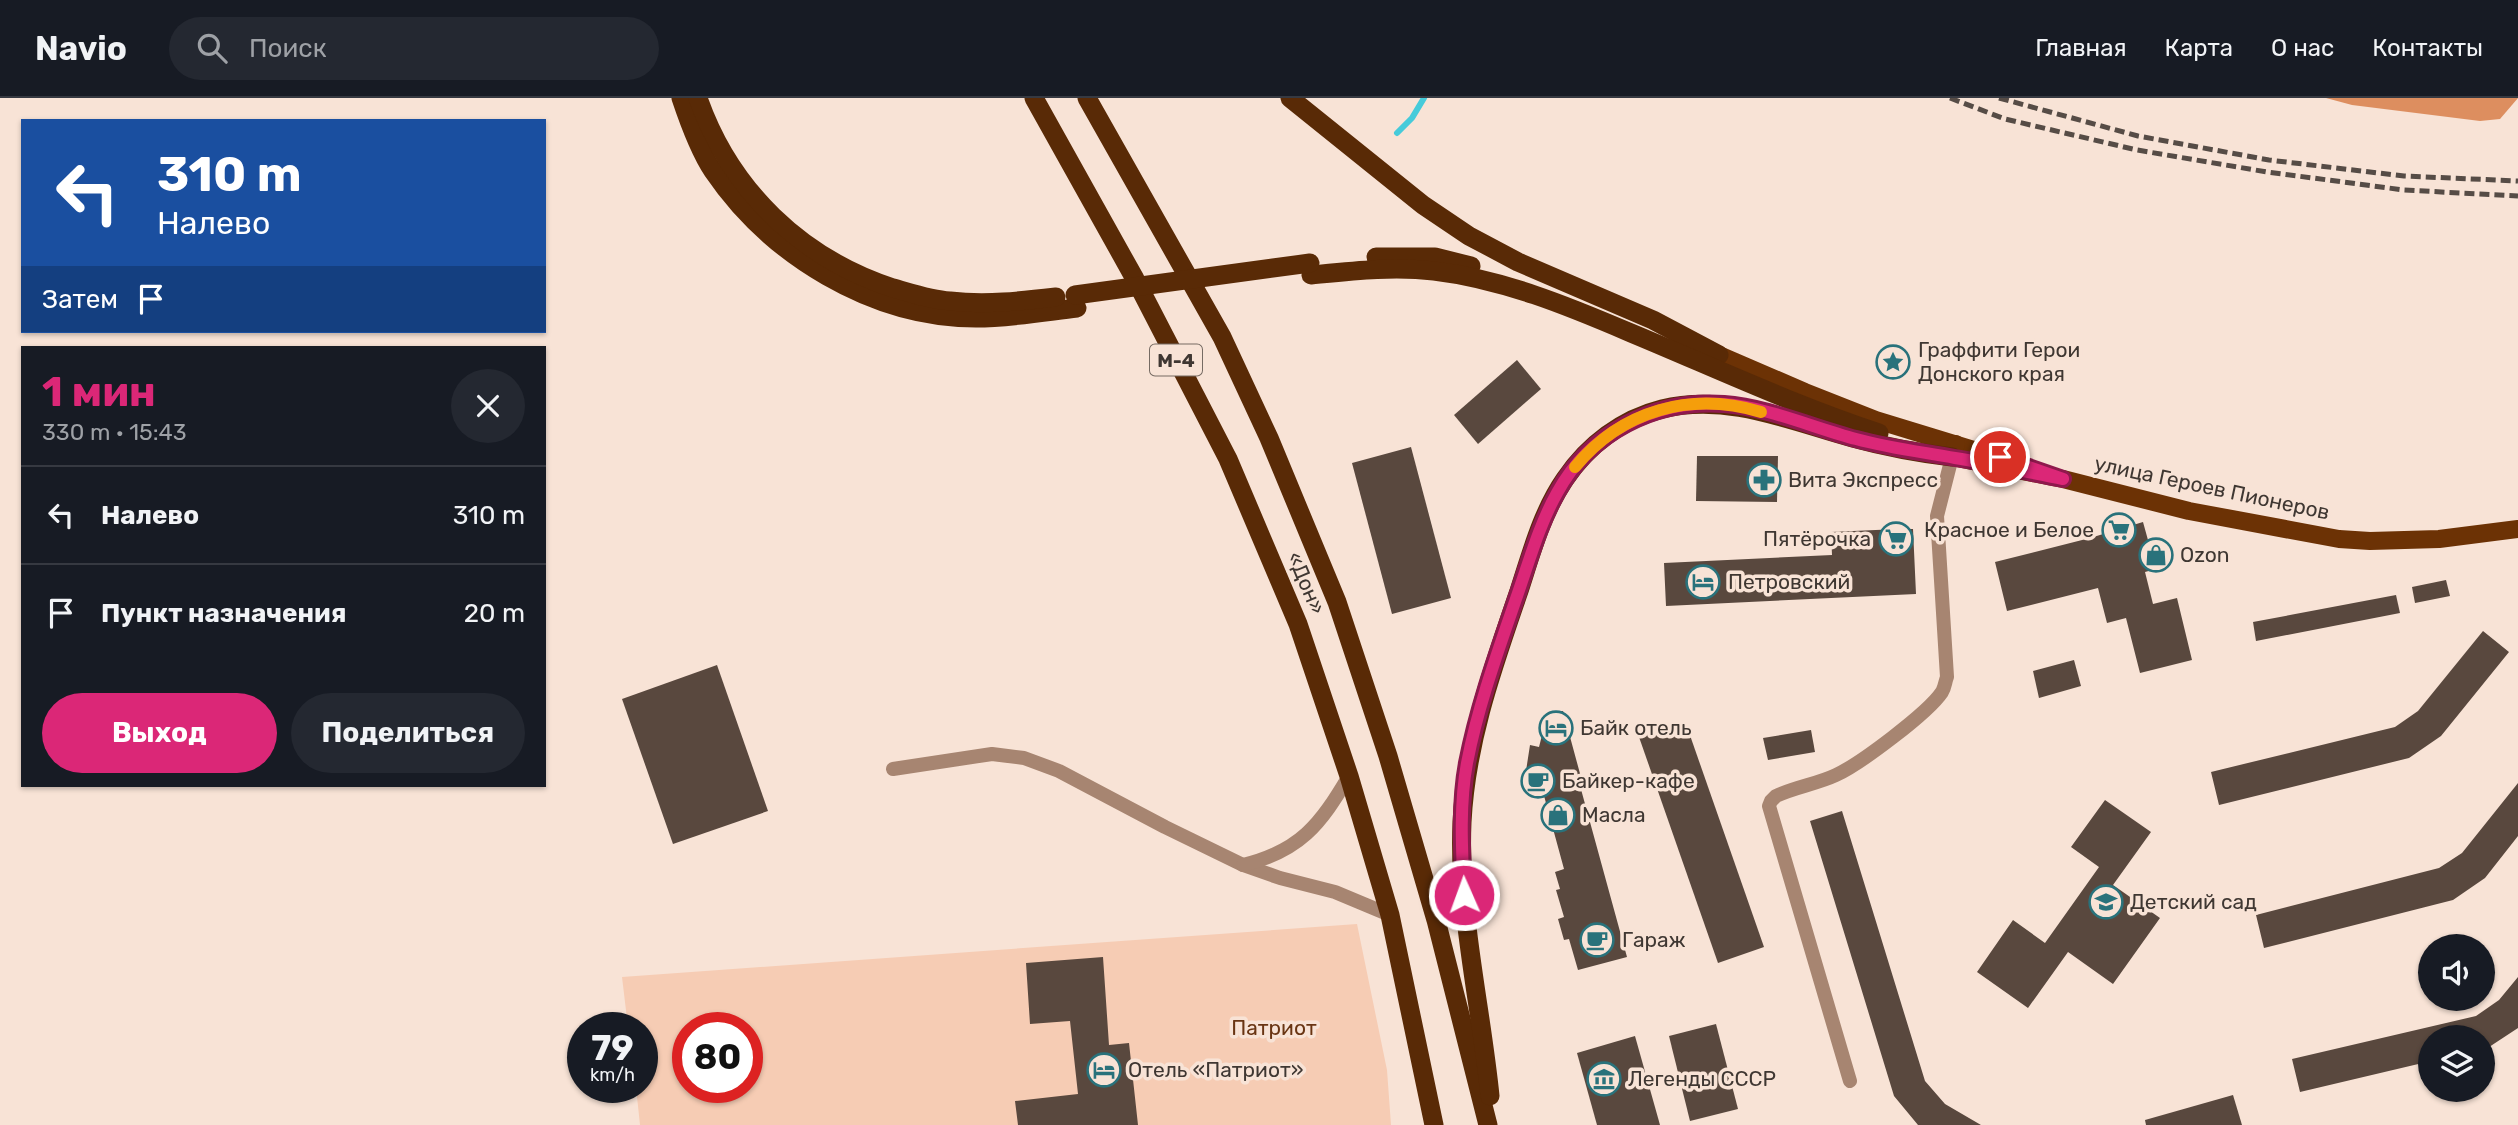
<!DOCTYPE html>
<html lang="ru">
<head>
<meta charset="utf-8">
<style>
	body { margin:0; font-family:Rubik,sans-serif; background:#242831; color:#f1f3f6; height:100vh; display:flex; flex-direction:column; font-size:26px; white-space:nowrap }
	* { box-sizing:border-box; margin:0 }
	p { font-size:23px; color:#9ea1a6 }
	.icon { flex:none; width:38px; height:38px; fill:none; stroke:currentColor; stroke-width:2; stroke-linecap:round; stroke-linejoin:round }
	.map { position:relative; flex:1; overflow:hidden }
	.sheet { position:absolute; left:21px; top:248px; width:525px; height:441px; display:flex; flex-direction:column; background:#171b24; border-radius:0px; box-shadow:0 2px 5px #0004 }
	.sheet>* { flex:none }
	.guide { position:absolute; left:21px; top:21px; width:525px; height:214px; border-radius:0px; box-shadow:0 2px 5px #0004; background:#1a4fa0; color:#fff; overflow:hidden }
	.fabs { position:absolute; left:2418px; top:836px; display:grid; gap:14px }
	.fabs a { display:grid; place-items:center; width:77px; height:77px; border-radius:50%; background:#171b24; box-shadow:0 2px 5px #0004; font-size:35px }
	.speed { position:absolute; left:567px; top:914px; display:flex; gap:14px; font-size:35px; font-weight:700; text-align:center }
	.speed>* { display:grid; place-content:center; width:91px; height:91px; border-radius:50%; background:#171b24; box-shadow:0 2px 5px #0004; line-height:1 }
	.speed small { font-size:18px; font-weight:400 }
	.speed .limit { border:10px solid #d22; background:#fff; color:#111 }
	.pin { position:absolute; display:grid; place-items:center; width:60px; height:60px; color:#fff; margin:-30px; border:4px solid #fff; border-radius:50%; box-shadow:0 2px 7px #0007 }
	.me { position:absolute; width:77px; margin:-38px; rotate:358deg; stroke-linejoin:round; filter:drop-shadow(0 0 5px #0008) }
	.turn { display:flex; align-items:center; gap:24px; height:147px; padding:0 21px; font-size:32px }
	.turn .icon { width:91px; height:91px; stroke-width:2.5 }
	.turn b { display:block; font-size:49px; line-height:60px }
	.then { display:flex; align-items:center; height:66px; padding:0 21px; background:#0003; gap:14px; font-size:26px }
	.round { display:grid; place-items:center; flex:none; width:74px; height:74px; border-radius:37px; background:#242831 }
	.head { display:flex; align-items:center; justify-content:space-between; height:119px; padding:0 21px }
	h1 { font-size:42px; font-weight:700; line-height:52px; color:#db2777 }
	.primary-button { display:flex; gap:14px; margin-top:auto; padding:14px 21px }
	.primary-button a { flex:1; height:80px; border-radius:42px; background:#db2777; color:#fff; font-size:28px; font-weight:700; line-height:80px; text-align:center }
	.primary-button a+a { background:#242831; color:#f1f3f6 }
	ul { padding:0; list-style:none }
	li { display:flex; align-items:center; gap:21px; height:98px; padding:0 21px; border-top:2px solid #363941 }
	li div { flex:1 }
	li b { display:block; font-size:26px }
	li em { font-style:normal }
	header { display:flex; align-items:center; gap:42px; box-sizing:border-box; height:98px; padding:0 35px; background:#171b24; border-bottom:2px solid #363941 }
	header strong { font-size:33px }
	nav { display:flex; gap:38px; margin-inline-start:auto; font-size:24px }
	.search { width:490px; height:63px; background:#242831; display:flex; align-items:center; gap:18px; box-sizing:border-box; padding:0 24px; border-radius:38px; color:#9ea1a6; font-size:26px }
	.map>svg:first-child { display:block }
</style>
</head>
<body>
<header>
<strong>Navio</strong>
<div class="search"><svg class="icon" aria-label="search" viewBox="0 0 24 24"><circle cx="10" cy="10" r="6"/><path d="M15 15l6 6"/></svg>Поиск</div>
<nav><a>Главная</a><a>Карта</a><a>О нас</a><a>Контакты</a></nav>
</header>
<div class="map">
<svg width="2518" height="1027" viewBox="0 0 2518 1027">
	<rect width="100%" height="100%" fill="#f8e3d6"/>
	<path fill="#f6ccb4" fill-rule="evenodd" d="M1357,826l30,146 4,55h-751l-4,-38h6v-60h-14l-6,-50zM688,929h59v60h-59z"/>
	<path fill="#dd8e5f" d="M2326,0h192l-18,21 -20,2 -128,-16z"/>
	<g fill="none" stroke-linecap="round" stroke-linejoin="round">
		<path stroke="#46cbda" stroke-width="6" d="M1397,35l15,-15 12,-20"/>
	</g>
	<g fill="#59483e">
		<path d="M1517,262l24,29 -63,55 -24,-29z"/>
		<path d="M1411,349l40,151 -59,16 -40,-151z"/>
		<path d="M1697,358h81l-1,46 -81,-1z"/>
		<path d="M2143,424l13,47 -11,3 8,32 24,-6 15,62 -52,13 -14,-55 -19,5 -9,-35 -91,23 -12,-49 95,-24z"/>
		<path d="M1898,431h15l3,65 -250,12 -2,-43 168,-8 -1,-23z"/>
		<path d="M2446,482l4,16 -35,7 -3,-16z"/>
		<path d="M2396,497l4,18 -144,28 -3,-19z"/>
		<path d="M2483,533l26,21 -68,84 -32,22 -190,47 -8,-33 184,-45 23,-16z"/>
		<path d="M2074,562l7,26 -42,12 -6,-27z"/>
		<path d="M717,567l51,146 -95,33 -51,-145z"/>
		<path d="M1563,613l19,70 -3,1 48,175 -49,13 -9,-31 -5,1 -6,-21 6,-2 -8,-27 4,-1 -5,-17 9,-3 -21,-77 -9,3 -8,-24 4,-26 9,2 9,-35z"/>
		<path d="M1685,623l79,226 -46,16 -79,-226z"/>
		<path d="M1811,632l4,22 -47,8 -5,-22z"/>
		<path d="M2518,685v53l-33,42 -32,22 -189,48 -8,-33 183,-47 23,-15z"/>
		<path d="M2105,702l46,32 -38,53 47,33 -47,66 -45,-32 -40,56 -51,-36 36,-52 32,23 54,-76 -28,-20z"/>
		<path d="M1842,713l83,270 20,23 36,21h-63l-24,-29 -84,-275z"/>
		<path d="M1103,859l6,88 20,-2 9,82h-120l-3,-24 63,-7 -8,-73 -40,3 -4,-61z"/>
		<path d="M2518,879v51l-35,23v-13h-52v23l-131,31 -8,-33 184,-43 23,-16z"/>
		<path d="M1716,926l22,85 -48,12 -21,-85z"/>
		<path d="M1635,938l25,89h-63l-20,-72z"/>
		<path d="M2233,997l9,30h-96l-1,-5z"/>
	</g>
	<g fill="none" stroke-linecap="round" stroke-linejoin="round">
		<g stroke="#a78571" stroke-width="14">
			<path d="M893,671l99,-15 32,4 35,13 106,56 78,38 37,13 55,14 55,23"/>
			<path d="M1243,767c57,-14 77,-40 106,-89"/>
			<path d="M1850,983l-81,-275 2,-5 5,-5c19,-9 41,-12 60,-21 24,-11 92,-62 106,-83 3,-5 3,-10 5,-15l-10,-161 15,-59"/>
		</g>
		<g stroke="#6c3205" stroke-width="18">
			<path d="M1719,257l86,37 71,28 121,37"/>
			<path d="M1956,346l-4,13 111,22 126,32 150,28 31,2 69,-2 79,-10"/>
		</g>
		<g stroke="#592a06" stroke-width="19">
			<path d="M681,0c8,24 18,52 32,73 57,84 159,147 263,147 34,0 68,-6 101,-10"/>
			<path d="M698,0c32,92 103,160 195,190 18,5 38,12 57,13 36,4 71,0 106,-4"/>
			<path d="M1034,0l101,181 93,180 70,165 51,152 41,139 44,210"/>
			<path d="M1087,0l135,239 47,101 68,164 51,154 48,164 52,205"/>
			<path d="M1290,0l133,107 46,31 49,26 135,58 66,35"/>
			<path d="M1376,159h59l36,9"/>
			<path d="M1311,177c40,-4 82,-9 123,-4 68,8 134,35 197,62 82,34 163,72 248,100"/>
			<path d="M1490,998c-9,-91 -32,-182 -28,-274 4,-80 31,-155 57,-231 12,-37 23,-79 46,-112 23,-34 57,-60 97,-70 66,-16 128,12 191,29 33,9 65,15 99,19"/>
		</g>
		<g stroke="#564c46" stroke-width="5" stroke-dasharray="10 5" stroke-linecap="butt">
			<path d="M1950,0l55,21 132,31 130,22 137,18 114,6"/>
			<path d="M1999,0l139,38 131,24 135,16 114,5"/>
		</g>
		<path stroke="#592a06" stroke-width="19" d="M1075,197l235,-32"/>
	</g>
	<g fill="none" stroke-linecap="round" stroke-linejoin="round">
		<defs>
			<path id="route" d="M1464,797c-2,-43 -5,-89 3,-132 11,-57 31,-112 50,-167 12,-34 22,-71 40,-103 33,-61 98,-94 167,-89 43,3 90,24 132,35 33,9 66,13 99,19 36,6 72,14 108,21l-63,-22"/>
		</defs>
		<use href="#route" stroke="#8e194d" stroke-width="18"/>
		<use href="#route" stroke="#db2777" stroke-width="12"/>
		<path stroke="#f59e0b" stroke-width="12" d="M1575,369c47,-57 116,-76 186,-55"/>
	</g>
	<defs>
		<symbol id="sight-ring" viewBox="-11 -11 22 22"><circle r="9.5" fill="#f8e3d6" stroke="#29727b" stroke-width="1.5"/><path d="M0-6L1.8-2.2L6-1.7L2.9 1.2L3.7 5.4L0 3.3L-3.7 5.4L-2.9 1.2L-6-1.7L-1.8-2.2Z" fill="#29727b"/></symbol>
		<symbol id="pharmacy-ring" viewBox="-11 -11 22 22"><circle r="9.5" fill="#f8e3d6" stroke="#29727b" stroke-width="1.5"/><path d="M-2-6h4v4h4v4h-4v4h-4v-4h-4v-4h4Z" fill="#29727b"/></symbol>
		<symbol id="supermarket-ring" viewBox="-11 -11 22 22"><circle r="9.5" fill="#f8e3d6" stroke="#29727b" stroke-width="1.5"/><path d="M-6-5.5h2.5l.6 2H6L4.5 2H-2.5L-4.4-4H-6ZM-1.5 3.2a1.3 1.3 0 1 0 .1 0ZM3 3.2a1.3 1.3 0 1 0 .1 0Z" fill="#29727b"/></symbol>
		<symbol id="shop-ring" viewBox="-11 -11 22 22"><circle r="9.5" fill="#f8e3d6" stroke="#29727b" stroke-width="1.5"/><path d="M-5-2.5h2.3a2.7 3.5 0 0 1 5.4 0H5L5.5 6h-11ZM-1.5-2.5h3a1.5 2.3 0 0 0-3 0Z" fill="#29727b"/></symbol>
		<symbol id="hotel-ring" viewBox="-11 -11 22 22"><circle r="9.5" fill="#f8e3d6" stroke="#29727b" stroke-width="1.5"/><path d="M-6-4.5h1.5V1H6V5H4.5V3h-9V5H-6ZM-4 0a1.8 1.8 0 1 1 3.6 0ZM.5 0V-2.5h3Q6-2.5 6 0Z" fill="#29727b"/></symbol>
		<symbol id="cafe-ring" viewBox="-11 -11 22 22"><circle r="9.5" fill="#f8e3d6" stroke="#29727b" stroke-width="1.5"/><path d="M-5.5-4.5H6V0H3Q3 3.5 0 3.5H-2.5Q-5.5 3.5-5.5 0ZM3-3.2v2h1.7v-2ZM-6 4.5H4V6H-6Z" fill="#29727b"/></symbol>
		<symbol id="school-ring" viewBox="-11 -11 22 22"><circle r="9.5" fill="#f8e3d6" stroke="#29727b" stroke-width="1.5"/><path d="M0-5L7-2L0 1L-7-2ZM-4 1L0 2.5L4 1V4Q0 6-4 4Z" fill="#29727b"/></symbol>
		<symbol id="museum-ring" viewBox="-11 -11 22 22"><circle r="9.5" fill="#f8e3d6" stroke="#29727b" stroke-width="1.5"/><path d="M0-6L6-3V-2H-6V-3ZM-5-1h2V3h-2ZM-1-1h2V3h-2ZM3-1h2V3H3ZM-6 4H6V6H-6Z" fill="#29727b"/></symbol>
	</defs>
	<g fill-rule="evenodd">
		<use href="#sight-ring" x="1874" y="245" width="38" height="38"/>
		<use href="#pharmacy-ring" x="1745" y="363" width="38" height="38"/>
		<use href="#supermarket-ring" x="2100" y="413" width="38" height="38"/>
		<use href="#supermarket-ring" x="1877" y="422" width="38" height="38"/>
		<use href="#shop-ring" x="2137" y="438" width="38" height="38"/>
		<use href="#hotel-ring" x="1684" y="465" width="38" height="38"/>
		<use href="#hotel-ring" x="1537" y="611" width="38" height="38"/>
		<use href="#cafe-ring" x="1519" y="664" width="38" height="38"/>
		<use href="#shop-ring" x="1539" y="698" width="38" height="38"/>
		<use href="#school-ring" x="2087" y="785" width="38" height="38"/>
		<use href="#cafe-ring" x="1578" y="823" width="38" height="38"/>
		<use href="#hotel-ring" x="1085" y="953" width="38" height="38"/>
		<use href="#museum-ring" x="1585" y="962" width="38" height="38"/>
	</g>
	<g text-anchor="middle" stroke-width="7" stroke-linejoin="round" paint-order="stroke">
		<rect fill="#f8e3d6" stroke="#766b63" stroke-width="2" x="1150" y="246.5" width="52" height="31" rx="5"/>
		<g font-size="19" font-weight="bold" fill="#3f3732">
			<text x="1176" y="269">М-4</text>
		</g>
		<g font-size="21" fill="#3f3732" stroke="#f8e3d6" text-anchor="start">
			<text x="1918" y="259">Граффити Герои<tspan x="1918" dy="24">Донского края</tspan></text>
			<text x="1788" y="389">Вита Экспресс</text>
			<text x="2094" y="439" text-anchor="end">Красное и Белое</text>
			<text x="1871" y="448" text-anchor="end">Пятёрочка</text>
			<text x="2180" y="464">Ozon</text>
			<text x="1728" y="491">Петровский</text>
			<text x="1580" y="637">Байк отель</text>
			<text x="1562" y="690">Байкер-кафе</text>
			<text x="1582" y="724">Масла</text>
			<text x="2130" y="811">Детский сад</text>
			<text x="1622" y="849">Гараж</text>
			<text x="1128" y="979">Отель «Патриот»</text>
			<text x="1628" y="988">Легенды СССР</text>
		</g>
		<g font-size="21" fill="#3f3732" stroke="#f8e3d6">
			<text transform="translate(2212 390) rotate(12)" y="7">улица Героев Пионеров</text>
			<text transform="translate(1306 485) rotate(67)" y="7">«Дон»</text>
		</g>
		<g font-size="21" fill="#693513" stroke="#f8e3d6">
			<text x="1274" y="937">Патриот</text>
		</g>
	</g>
</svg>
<div class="fabs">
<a><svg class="icon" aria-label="sound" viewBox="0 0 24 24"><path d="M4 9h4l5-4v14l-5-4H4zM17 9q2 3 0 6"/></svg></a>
<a><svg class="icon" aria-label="layers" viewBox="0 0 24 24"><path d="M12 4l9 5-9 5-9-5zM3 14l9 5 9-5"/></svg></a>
</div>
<div class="speed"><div>79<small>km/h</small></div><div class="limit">80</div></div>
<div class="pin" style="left:2000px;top:359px;background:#d93025"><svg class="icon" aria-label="arrive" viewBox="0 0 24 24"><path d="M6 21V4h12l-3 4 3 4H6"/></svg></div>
<svg class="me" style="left:1464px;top:797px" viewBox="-20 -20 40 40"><circle r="17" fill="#db2777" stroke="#fff" stroke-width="3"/><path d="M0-11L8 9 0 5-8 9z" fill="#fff"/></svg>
<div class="guide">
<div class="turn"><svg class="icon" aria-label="left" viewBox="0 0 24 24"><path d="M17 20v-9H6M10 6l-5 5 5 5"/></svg><div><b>310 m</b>Налево</div></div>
<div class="then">Затем<svg class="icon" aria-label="arrive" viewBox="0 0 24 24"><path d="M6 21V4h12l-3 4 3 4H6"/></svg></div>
</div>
<section class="sheet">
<div class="head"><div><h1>1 мин</h1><p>330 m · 15:43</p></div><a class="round"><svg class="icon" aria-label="close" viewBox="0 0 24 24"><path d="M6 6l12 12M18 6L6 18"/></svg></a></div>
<ul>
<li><svg class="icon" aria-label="left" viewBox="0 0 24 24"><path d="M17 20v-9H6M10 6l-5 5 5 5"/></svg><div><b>Налево</b></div><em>310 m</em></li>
<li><svg class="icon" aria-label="arrive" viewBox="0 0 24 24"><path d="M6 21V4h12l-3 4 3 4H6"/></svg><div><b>Пункт назначения</b></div><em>20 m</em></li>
</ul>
<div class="primary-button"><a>Выход</a><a>Поделиться</a></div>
</section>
</div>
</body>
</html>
